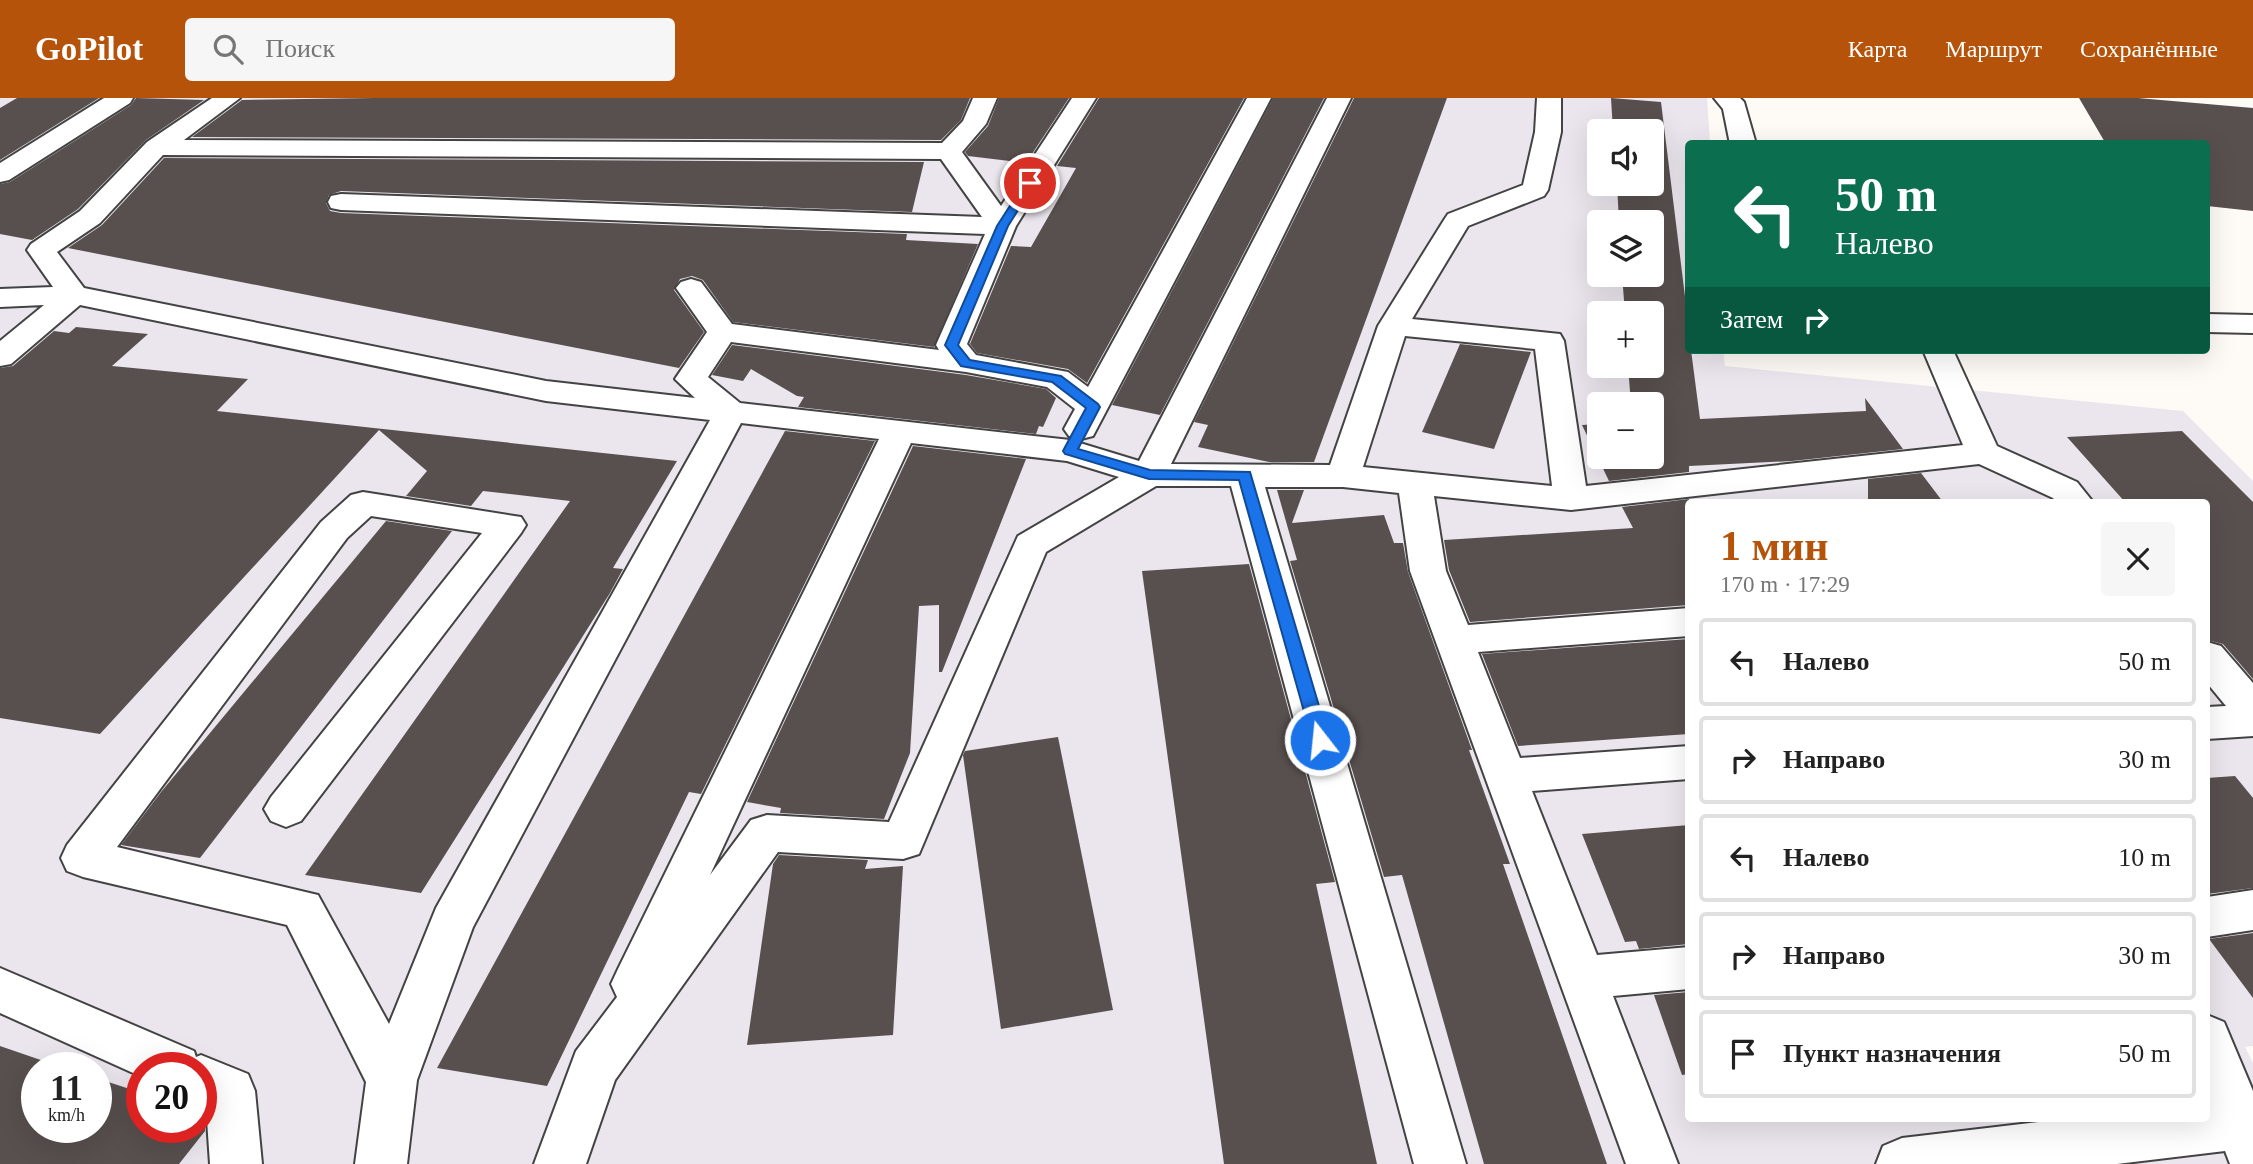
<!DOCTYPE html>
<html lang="ru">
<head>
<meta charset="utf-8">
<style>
	body { margin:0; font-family:"Times New Roman",serif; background:#f6f6f6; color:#222; height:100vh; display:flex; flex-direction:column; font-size:26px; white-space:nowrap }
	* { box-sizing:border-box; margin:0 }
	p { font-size:23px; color:#767676 }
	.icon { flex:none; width:38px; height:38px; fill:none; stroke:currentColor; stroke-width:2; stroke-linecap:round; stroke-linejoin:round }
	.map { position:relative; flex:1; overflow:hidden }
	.drawer { position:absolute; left:1685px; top:401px; width:525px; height:623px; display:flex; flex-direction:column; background:#fff; border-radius:7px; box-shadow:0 7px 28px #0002 }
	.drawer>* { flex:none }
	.banner { position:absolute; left:1685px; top:42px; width:525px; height:214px; border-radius:7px; box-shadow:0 7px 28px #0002; background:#0b6e4f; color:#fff; overflow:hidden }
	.controls { position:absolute; left:1587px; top:21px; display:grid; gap:14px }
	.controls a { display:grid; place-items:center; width:77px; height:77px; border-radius:7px; background:#fff; box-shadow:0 7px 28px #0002; font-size:35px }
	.speed { position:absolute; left:21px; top:954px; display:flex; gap:14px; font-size:35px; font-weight:700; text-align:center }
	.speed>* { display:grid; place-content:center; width:91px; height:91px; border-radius:50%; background:#fff; box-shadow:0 7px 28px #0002; line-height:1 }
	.speed small { font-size:18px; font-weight:400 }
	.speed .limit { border:10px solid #d22; background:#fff; color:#111 }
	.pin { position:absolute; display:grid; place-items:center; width:60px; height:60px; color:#fff; margin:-30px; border:4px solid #fff; border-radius:50%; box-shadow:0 2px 7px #0007 }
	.me { position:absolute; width:77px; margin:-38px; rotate:344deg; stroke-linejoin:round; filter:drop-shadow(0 0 5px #0008) }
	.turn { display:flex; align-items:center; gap:24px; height:147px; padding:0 35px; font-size:32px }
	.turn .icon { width:91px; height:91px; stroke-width:2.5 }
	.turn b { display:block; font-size:49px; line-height:60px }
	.then { display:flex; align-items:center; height:66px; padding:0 35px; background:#0003; gap:14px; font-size:26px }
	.round { display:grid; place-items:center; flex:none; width:74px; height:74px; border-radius:7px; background:#f6f6f6 }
	.head { display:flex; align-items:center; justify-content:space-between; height:119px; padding:0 35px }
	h1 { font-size:42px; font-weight:800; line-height:52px; color:#b45309 }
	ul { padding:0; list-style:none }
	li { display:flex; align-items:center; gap:21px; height:88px; margin:0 14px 10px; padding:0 21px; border:4px solid #e0e0e0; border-radius:7px }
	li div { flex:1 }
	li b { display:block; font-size:26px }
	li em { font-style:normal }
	header { display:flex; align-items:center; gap:42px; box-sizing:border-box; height:98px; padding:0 35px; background:#b45309; color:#fff }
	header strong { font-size:33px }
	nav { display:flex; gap:38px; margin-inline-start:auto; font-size:24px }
	.search { width:490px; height:63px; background:#f6f6f6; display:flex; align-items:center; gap:18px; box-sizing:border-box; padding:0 24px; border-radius:7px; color:#767676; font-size:26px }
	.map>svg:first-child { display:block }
</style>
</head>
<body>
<header>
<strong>GoPilot</strong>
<div class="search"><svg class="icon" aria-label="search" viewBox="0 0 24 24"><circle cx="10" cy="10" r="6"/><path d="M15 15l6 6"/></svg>Поиск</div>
<nav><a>Карта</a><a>Маршрут</a><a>Сохранённые</a></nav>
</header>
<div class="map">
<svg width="2253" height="1066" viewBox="0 0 2253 1066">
	<rect width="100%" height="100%" fill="#fefaf5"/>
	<path fill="#ebe6ed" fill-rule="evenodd" d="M0,0h1707l3,45 -21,1v206h34l2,16 458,45 70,70v565l-8,1 8,16v101h-2253zM1600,33h52v53h-52zM1600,124h52v53h-52zM1600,215h52v53h-52zM1600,306h52v53h-52zM1689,404h518v616h-518zM37,970h59v59h-59zM142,970h59v59h-59z"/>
	<g fill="#58504e">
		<path d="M17,0h82l-99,62v-52z"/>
		<path d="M136,0l68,2 -58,40 -68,69 -46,31 -32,-6v-50l10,-2 121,-77z"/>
		<path d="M374,0h596l-9,22 -20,20 -749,-3 50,-37z"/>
		<path d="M999,0h70l-43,65 -58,-7 -3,-4 23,-26z"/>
		<path d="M1099,0h145l-157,285 -19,-14 -91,-16 -7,-9 41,-98 20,1 45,-79 -19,-2z"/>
		<path d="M1273,0h51l-164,317 -48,-10z"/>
		<path d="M1354,0h93l-133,364h-45l-71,-15 10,-22 -14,-3z"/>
		<path d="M1611,0l50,4 28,227v21h2l9,69 166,-8 -1,-13 38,51 -111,12 -103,5v6l-80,9 -27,-56 18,-1v33h52v-53h-21l-3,-38h24v-53h-27l-3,-38h30v-53h-33l-2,-38h35v-53h-39z"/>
		<path d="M2079,0h59l115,10v103l-46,-5v-62h-101z"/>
		<path d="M164,60l760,4 -12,50 -571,-21 -12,4 -3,8 4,8 11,2 566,21 -1,6 72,4 -44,103 -201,-25 -30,-42 -11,-4 -12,3 -6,11 30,42 -25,36 -611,-120 34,-23z"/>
		<path d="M76,229l72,7 -36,32 136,13 -31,32 460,50 -64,107 10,1 -13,24 -189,300 -116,-18 265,-374 -87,-10 -12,15 -65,-10 21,-25 -48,-41 -279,304 -100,-16v-350l13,-2 41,-35 15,2z"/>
		<path d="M1460,246l71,8 -37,97 -72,-17z"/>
		<path d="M732,247l234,30 80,14 10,9 -13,29 -4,-1 -3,8 -238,-27 6,-10 -7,-1 -46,-27 -8,12 -31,-6z"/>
		<path d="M785,333l90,10 -174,353 -12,-2 -142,294 -110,-18z"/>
		<path d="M2182,333l71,71v177l-30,-35 -16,-4v-138h-82l-58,-65z"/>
		<path d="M913,348l113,13 -84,213h-3v-67l-20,1 -9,147 -26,66 -104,-6 1,-5 -34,-6z"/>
		<path d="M1921,375l22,29h-75v-23z"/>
		<path d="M1277,392h27l-12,33 92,-8 10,28h9l5,29 64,178h-3l41,114h-7l104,300h-123l-82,-289 -18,2 -94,-316 7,-1z"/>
		<path d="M1689,401v106l-219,17 -21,-52 -5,-30 189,-12 -11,-21z"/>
		<path d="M386,423l66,10 -252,327 -79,-13 40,-53z"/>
		<path d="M1249,466l86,318 -19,2 61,280h-153l-82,-593z"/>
		<path d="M1689,541v95l-171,12 -36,-92z"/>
		<path d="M1058,639l55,273 -112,19 -38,-274 2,-4z"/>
		<path d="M2235,678l18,22v90l-46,6v-116z"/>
		<path d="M1689,727v119l-50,5 -3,-8 -11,1 -43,-108z"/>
		<path d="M779,757l89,5 -3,9 38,-3 -10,169 -146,10 26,-181z"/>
		<path d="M2253,835v65l-44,-59z"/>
		<path d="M1689,894v82l-7,1 -28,-80z"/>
		<path d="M0,948l64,22h-27v59h59v-49l46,15v34h59v-14l3,1 1,17 -26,33h-179z"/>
	</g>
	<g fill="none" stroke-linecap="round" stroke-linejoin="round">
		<defs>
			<g id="minor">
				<path d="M104,0h29l-3,5 -121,77 -9,2v-19z"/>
				<path d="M212,0h28l-56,42 758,3 21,-22 10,-23h24l-11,26 -24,28 39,54 71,-108h24l-80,128 -49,118 9,11 92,17 20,15 159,-289h24l-178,338 -12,3 -12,-3 -5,-7 11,-20 -28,-22 -81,-15 -235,-30 -23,35 32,26 330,37 69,21 188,-363h24l-180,366 159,1 48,-139 66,-106 4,-6 75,-29 12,-53 2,-34h24v34l-13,58 -4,6 -76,30 -56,93 148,15 4,7 22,145 377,-41 -40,-95h30l44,96 80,36 16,20h-37l-3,-4 -74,-34 -408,46 -137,-14 12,75 22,54 221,-17v28l-211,16 42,106 169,-12v33l-157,12 65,164 92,-8v42l-76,7 65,168h-52l-216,-593 -11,-78 -56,-6h-78l201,677h-52l-183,-678h-75l-110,66 -127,302 -16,5 -125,-7 -163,228 -29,84h-52l42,-113 41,-54 -6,-13 7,-15 261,-530 -138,-16 -268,504 -56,153 -10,84h-52l11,-82 -79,-157 -204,-48 -16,-6 -6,-13 6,-13 254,-323 30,-27 12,-3 158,25 5,8 -5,8 -220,288 -15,6 -15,-6 -7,-12 7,-12 211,-264 -111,-17 -24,22 -230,309 201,48 71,129 47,-116 274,-488 -164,-19 -466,-96 -69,59 -11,2v-25l44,-36 -44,2v-18l53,-2 -26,-37 4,-6 49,-33 67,-69zM163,57l778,4 41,58 -641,-23 -10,2 -3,6 3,6 10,2 644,24 -49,111 3,5 -207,-26 -31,-42 -10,-3 -10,3 -5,6 31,44 -32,47 20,19 -149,-17 -462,-93 -27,-36 43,-29zM1405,238l130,13 17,137 -189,-19zM911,345l156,18 52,16 -101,59 -129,286 -122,-7 -16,5 -41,55z"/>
				<path d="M1714,0h26l4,4 12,42h-26l-7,-35z"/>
				<path d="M2207,216l46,1v18l-46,-1z"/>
				<path d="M2207,544l14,4 32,37v53l-46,3v-32l19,-1 -19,-23z"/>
				<path d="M2253,792v40l-46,7v-40z"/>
				<path d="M0,870l194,83 2,6 5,-2 47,19 7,17 7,73h-52l-4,-59 -5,-1v-36h-59v9l-142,-64z"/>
				<path d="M2207,917l17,7 29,69v73h-23l-5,-13 -108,13h-241l7,-18 19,-8 170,-20h135z"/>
			</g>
		</defs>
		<use href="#minor" stroke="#434343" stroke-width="4"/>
		<use href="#minor" fill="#fff" fill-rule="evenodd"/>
	</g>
	<path fill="#1a73e8" stroke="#114b97" stroke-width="2" d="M1026,83l9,2 -27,43 -50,119 12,15 91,16 37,28 2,3 -22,42 72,21 100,2 79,268 -3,5h-12l-2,-5 -73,-260 -90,-1 -84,-25 -2,-3 23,-43 -34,-26 -91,-16 -16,-21 52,-119z"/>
</svg>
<div class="controls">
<a><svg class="icon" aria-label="sound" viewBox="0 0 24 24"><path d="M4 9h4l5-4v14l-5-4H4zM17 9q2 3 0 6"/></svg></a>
<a><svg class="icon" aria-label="layers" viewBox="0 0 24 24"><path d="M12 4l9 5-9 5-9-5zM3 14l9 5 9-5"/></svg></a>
<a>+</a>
<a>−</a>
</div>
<div class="speed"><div>11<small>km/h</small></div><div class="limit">20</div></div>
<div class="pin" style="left:1030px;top:85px;background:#d93025"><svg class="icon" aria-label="arrive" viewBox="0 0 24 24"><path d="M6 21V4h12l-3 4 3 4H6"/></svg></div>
<svg class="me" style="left:1320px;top:642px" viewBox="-20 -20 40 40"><circle r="17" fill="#1a73e8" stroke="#fff" stroke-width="3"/><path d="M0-11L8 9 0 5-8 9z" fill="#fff"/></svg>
<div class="banner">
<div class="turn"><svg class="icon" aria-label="left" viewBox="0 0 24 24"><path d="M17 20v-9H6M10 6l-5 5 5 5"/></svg><div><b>50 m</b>Налево</div></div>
<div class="then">Затем<svg class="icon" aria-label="right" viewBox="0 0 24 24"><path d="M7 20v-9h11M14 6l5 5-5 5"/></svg></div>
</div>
<section class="drawer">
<div class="head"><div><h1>1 мин</h1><p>170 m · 17:29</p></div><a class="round"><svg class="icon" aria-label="close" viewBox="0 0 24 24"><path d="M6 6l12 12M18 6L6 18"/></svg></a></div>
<ul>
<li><svg class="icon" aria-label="left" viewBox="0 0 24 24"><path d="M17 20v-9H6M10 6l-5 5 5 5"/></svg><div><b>Налево</b></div><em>50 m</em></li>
<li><svg class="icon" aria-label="right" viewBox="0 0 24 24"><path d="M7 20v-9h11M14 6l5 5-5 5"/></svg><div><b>Направо</b></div><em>30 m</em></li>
<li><svg class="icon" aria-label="left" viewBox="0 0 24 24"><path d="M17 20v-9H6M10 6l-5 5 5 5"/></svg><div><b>Налево</b></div><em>10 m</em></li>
<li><svg class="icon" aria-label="right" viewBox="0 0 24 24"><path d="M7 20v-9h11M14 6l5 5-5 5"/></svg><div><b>Направо</b></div><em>30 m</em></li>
<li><svg class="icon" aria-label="arrive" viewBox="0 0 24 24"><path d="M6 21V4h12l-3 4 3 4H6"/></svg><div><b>Пункт назначения</b></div><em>50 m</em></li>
</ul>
</section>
</div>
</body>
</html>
